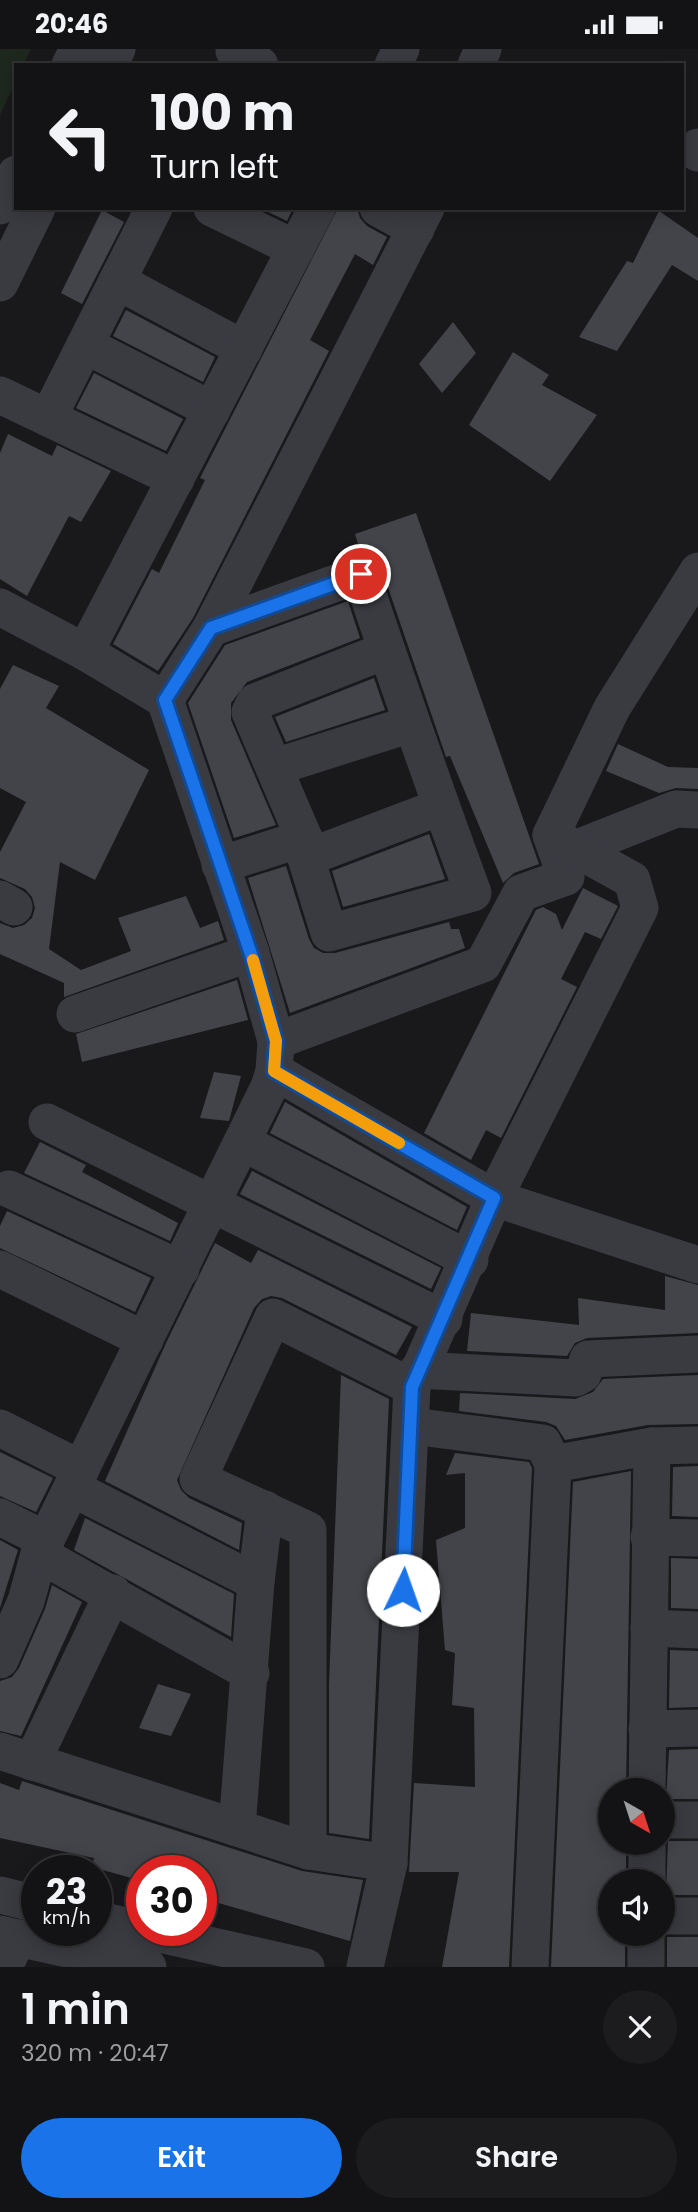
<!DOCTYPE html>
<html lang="en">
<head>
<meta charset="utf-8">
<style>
	body { margin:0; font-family:Poppins,sans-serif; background:#1c1c1e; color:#f1f3f6; height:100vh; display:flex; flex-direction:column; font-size:26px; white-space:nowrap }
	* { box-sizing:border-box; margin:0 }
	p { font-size:23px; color:#9d9ea0 }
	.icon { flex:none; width:38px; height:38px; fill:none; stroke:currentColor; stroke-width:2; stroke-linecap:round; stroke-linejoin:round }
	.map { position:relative; height:1918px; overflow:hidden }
	.drawer { display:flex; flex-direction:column; background:#131315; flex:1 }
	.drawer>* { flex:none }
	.hud { position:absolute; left:14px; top:14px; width:670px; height:147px; border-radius:0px; box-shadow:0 4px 18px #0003,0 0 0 2px #323234; background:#131315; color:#f1f3f6; overflow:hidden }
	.needle { width:46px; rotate:141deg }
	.buttons { position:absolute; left:598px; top:1729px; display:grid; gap:14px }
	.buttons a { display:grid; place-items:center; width:77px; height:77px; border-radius:50%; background:#131315; box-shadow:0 4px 18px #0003,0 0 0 2px #323234; font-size:35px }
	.speed { position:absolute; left:21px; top:1806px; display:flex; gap:14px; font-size:35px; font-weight:700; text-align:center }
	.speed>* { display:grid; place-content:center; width:91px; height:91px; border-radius:50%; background:#131315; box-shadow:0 4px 18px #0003,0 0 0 2px #323234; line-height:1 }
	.speed small { font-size:18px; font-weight:400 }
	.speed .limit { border:10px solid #d22; background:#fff; color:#111 }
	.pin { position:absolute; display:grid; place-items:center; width:60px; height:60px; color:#fff; margin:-30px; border:4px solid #fff; border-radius:50%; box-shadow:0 2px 7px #0007 }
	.me { position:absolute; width:77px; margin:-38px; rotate:3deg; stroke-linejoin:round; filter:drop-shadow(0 0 5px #0008) }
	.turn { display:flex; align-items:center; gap:24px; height:147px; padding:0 21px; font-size:32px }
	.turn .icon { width:91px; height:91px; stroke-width:2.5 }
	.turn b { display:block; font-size:49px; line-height:60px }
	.round { display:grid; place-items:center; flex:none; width:74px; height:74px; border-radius:37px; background:#1c1c1e }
	.overview { display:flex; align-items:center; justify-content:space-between; height:119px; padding:0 21px }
	h1 { font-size:42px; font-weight:600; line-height:52px }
	.cta { display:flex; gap:14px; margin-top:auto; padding:14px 21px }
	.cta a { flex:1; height:80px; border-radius:42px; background:#1a73e8; color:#fff; font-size:28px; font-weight:600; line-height:80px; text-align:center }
	.cta a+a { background:#1c1c1e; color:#f1f3f6 }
	.status { display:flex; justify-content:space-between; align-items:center; height:49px; padding:0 35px; background:#131315; direction:ltr }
	.status svg { height:19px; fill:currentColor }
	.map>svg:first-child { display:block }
</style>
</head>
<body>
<div class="status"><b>20:46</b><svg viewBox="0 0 49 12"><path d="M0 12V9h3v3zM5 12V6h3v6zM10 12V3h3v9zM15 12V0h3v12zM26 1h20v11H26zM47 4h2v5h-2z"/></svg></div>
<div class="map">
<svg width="698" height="1918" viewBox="0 0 698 1918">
	<rect width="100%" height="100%" fill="#19191c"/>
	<path fill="#1e281f" d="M0,0h31l-8,16h-7v16l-16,34z"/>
	<g fill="#434449">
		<path d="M260,159h33l-6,13z"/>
		<path d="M338,159h19l3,10 7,8 20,11 -14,28 -18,-11 -45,86 19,11 -136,267 -35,53 -45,-27 39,-75 7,4 46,-93 -5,-2z"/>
		<path d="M102,161l22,12 -42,82 -21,-11z"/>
		<path d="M659,162l39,27v43l-26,-16 -55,86 -38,-14 48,-76 6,2z"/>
		<path d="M126,261l89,47 -12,25 -90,-46z"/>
		<path d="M453,273l23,31 -34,40 -23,-29z"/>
		<path d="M513,303l36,23 -7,10 55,30 -47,66 -81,-56z"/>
		<path d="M94,324l89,46 -17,32 -90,-43z"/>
		<path d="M8,385l44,22 5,-11 54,26 -30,51 -12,-6 -42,80 -27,-17v-126z"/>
		<path d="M416,464l123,351 -25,9 -11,10 -53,-127 -4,1 -65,-190 -7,-9 -13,-4 -6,-20z"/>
		<path d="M348,552l12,37 -113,44 -16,21v17l45,105 -42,13 -46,-135 37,-58z"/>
		<path d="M13,616l46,21 -13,22 103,62 -54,110 -35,-18 -11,87 32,21 50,-19 -13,-33 68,-22 14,32 18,-7 6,19 -160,57v-14l-64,-29v-31l13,5 11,-3 8,-7 3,-10 -3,-11 -7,-8 -25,-11v-26l26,-50 -26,-14v-99z"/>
		<path d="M374,629l11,32 -99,32 -11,-25z"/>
		<path d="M618,695l50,23 30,1v21l-22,-1 -17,5 -53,-22z"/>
		<path d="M429,785l16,45 -102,28 -11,-36z"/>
		<path d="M286,817l23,73 5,9 9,5h12l114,-31 2,7h8l6,19 -175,65 -42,-135z"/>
		<path d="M583,839l35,18 -17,33 -16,-7 -24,47 16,8 -76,151 -15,-8 -15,30 -47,-27 112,-223 7,-3 13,7 6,16z"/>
		<path d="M237,931l11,40 -166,42 -6,-28z"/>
		<path d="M214,1023l27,4 -12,45 -29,-3z"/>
		<path d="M285,1053l182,105 -10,23 -187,-97z"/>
		<path d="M40,1093l46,23 -4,7 96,51 -8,18 -146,-68z"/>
		<path d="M252,1122l189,97 -10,21 -191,-95z"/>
		<path d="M7,1162l144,67 -16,34 -135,-64v-22z"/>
		<path d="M215,1194l36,20 7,-13 154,77 -16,28 -114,-57 -11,-2 -9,3 -8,9 -77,172 4,10 8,8 53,25 -3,27 -134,-69 61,-138z"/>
		<path d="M665,1227l33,9v48l-111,5 -12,5 -8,13 -100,-5 4,-38 108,12 -1,-27 87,12z"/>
		<path d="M341,1326l48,24 -20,440 -40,-6v-149z"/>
		<path d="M698,1326v49l-50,1 -83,15 -9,-14 -10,-4 -87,-11 1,-18 115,6 18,-7 10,-13z"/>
		<path d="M0,1403l53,26 -17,34 -36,-16z"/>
		<path d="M455,1404l74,9 3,6 -23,499h-67l17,-95h-50l5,-89 61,4 -1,-79 -22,-3 3,-52 -10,-3 -9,-110 29,-12v-55l-19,2z"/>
		<path d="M698,1417v51l-26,-1 1,-49z"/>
		<path d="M631,1422l-5,319h-15v53h15v38h-15v53h14v33h-74l22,-485z"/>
		<path d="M85,1469l149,76 -3,43 -157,-87z"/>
		<path d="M0,1491l18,10 -18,58z"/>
		<path d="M671,1509l27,1v50l-27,-1z"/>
		<path d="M52,1536l30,17 -61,134 -21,-5v-50l12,-4 7,-9 26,-59z"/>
		<path d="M670,1601l28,1v56l-29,1z"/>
		<path d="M158,1635l33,10 -20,42 -32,-8z"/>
		<path d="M698,1700v50h-32l3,-49z"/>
		<path d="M22,1732l280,90 61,9 -13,61 -149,-43v-27h-59v10l-50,-14 2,-9 -94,-20v-55l19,7z"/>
		<path d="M668,1792h30v54h-32z"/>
		<rect x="667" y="1888" width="31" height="30"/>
	</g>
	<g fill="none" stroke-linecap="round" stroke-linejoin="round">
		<g stroke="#3a3b41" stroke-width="37">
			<path d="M234,2l26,14"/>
			<path d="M70,16l8,-16"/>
			<path d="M109,16l8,-16"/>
			<path d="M393,16l8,-16"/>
			<path d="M476,16l7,-16"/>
			<path d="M698,98l-3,4 3,2"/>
			<path d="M0,157l16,-32"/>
			<path d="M212,159l84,41"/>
			<path d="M378,159l38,21"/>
			<path d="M117,232l127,68"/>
			<path d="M0,234l37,-75"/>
			<path d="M85,296l127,65"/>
			<path d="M0,346l176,84"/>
			<path d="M48,369l106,-210"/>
			<path d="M0,558l85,45 80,48 86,253 25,88 -2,30 -5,16 -230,467 -13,47 -26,59"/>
			<path d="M211,579l150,-54c36,107 73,213 112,319l-144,40 -23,-75 -2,-20 -54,-126 5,-10 132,-52"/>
			<path d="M85,603l232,-444"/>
			<path d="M165,651l46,-72 215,-420"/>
			<path d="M275,718l136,-43"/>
			<path d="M575,800l101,-40 22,1"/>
			<path d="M306,809l134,-51"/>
			<path d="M220,816l84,-27"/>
			<path d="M0,850l14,8"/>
			<path d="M75,965l176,-61"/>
			<path d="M276,992l207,-77 38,-71 45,-16 -15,-42"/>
			<path d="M274,1022l220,127 204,67"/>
			<path d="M47,1073l397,197"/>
			<path d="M242,1093l228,118"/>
			<path d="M9,1140l172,80"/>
			<path d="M0,1220l145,71"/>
			<path d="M418,1321l158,8 7,-4 5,-15 110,-5"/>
			<path d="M412,1377l131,17 10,21 -23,503"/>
			<path d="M0,1379l81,41"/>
			<path d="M553,1415l99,-18 46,-1"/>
			<path d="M72,1439l184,94"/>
			<path d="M0,1468l46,23"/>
			<path d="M649,1488l49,1"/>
			<path d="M39,1505l212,119"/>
			<path d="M649,1579l49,2"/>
			<path d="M647,1680l51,-1"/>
			<path d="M0,1702l308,100 81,12"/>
			<path d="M32,1713l81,-169"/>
			<path d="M647,1741l5,-344"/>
			<path d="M663,1771h35"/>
			<path d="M237,1779l19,-246 9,-73"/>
			<path d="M308,1802v-321l-110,-51 75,-162 139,70"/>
			<path d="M647,1832v-38"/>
			<path d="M0,1846l37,9"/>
			<path d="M663,1867h35"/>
			<path d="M96,1870l46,11"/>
			<path d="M142,1881l164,37"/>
			<path d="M0,1885l148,33"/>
			<path d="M4,1918l14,-29"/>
			<path d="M365,1918l24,-104 23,-476 82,-189 146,-290 -8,-28 -81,-45 61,-127 86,-137"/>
			<path d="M646,1918v-33"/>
		</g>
	</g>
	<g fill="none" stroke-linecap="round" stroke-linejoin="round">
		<defs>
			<path id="route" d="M361,525l-150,54 -46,72 86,254 25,87 -2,30 220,127 -82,189 -9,203"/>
		</defs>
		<use href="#route" stroke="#114b97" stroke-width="18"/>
		<use href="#route" stroke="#1a73e8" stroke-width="12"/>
		<path stroke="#f59e0b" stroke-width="12" d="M253,911l23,81 -2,30 125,72"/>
	</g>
</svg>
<div class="buttons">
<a><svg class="needle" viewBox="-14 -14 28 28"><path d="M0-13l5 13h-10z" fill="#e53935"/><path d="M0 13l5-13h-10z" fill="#9d9ea0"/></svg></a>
<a><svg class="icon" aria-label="sound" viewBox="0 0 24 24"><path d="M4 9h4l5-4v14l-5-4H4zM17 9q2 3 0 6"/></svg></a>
</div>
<div class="speed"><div>23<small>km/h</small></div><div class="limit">30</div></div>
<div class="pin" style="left:361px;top:525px;background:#d93025"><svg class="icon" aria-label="arrive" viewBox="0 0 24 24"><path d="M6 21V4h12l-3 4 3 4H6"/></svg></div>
<svg class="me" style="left:403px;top:1541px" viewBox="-20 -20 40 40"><circle r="19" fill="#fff"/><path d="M0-13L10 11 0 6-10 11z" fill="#1a73e8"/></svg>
<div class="hud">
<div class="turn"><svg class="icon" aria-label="left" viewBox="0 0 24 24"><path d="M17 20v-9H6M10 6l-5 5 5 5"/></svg><div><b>100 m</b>Turn left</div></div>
</div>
</div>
<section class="drawer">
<div class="overview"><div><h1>1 min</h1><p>320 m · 20:47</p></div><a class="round"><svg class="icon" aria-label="close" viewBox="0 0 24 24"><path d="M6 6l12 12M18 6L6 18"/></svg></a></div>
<div class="cta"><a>Exit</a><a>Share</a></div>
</section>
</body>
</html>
